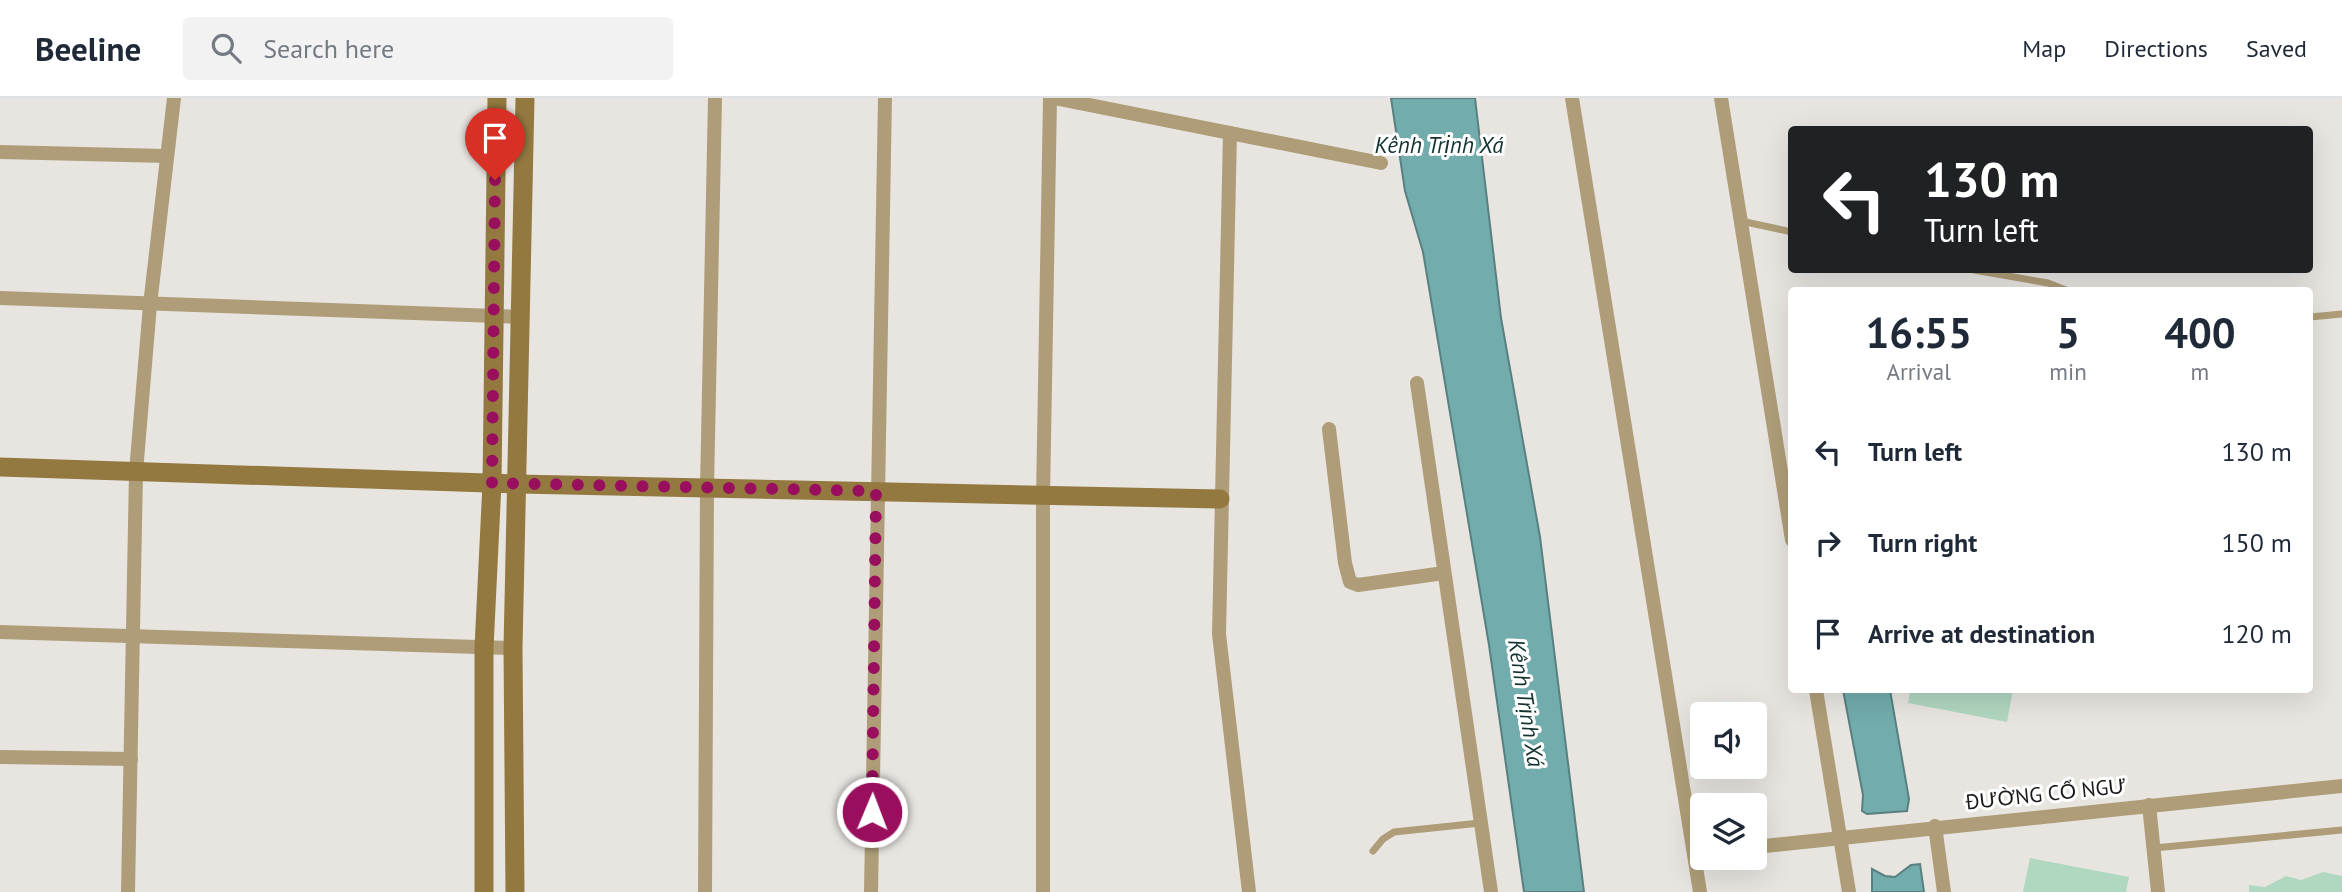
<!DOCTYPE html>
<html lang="en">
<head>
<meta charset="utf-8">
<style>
	body { margin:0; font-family:"PT Sans",sans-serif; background:#f2f2f3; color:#1f2937; height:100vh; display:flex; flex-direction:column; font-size:26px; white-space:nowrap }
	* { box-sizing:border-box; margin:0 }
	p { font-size:23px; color:#747a83 }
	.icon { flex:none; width:38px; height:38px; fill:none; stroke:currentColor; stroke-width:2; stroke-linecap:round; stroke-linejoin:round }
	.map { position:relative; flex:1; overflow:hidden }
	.details { position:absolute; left:1788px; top:189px; width:525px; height:406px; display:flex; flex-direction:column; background:#fff; border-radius:7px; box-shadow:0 7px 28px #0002 }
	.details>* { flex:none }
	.hud { position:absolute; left:1788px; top:28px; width:525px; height:147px; border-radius:7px; box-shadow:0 7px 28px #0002; background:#202124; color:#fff; overflow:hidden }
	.buttons { position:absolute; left:1690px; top:604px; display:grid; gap:14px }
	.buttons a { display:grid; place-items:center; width:77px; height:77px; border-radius:7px; background:#fff; box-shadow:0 7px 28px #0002; font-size:35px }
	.pin { position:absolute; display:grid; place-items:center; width:60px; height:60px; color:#fff; margin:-72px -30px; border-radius:50% 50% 50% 0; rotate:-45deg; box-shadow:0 0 7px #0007 }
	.pin .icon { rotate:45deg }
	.me { position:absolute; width:77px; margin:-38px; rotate:1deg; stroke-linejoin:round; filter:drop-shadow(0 0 5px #0008) }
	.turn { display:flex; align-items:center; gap:24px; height:147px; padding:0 21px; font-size:32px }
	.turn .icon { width:91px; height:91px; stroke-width:2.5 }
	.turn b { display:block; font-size:49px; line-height:60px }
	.eta { display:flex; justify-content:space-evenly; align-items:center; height:119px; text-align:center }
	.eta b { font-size:42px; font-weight:600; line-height:49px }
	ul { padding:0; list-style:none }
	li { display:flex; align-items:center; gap:21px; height:91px; padding:0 21px }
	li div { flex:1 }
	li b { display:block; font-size:26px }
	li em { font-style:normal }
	header { display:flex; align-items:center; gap:42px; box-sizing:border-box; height:98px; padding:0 35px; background:#fff; border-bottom:2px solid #e0e1e3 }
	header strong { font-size:33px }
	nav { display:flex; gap:38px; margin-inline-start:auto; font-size:24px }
	.search { width:490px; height:63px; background:#f2f2f3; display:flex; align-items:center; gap:18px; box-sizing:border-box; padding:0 24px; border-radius:7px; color:#747a83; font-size:26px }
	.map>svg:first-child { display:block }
</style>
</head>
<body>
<header>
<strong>Beeline</strong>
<div class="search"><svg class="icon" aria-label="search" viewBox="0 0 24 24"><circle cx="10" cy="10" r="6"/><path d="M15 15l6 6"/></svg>Search here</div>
<nav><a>Map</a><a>Directions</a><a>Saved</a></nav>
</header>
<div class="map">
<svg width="2342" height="794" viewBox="0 0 2342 794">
	<rect width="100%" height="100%" fill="#e8e5e1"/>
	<g fill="#b0d7c0">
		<path d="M1910,592h103l-6,32 -99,-19z"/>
		<path d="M2030,760l99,19 -3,15h-103z"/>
		<path d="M2323,774l19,4v16h-93v-7l16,2 21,-11 15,4z"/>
	</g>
	<g fill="#72acac" stroke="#588080" stroke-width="2">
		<path d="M1391,0h84l26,220 39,219 44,355h-60l-35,-247 -66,-393 -18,-61z"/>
		<path d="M1843,592h47l19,109 -2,12 -40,3 -5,-3 1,-16z"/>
		<path d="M1920,766l4,28h-52v-23l13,7 10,1 16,-12z"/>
	</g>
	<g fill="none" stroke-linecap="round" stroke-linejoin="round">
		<g stroke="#ae9d78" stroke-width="7">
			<path d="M1741,123l51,11"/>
			<path d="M1974,172l74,13 18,7"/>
			<path d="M2310,219l32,-3"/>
			<path d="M2154,750l188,-18"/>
			<path d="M1373,753l10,-12 11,-7 86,-9"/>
		</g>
		<g stroke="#ae9d78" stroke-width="14">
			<path d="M1054,0l327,65"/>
			<path d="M1572,0l128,794"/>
			<path d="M1721,0l71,442"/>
			<path d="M1230,35l-11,501 30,258"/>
			<path d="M0,54l167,4"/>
			<path d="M0,200l521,19"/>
			<path d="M1417,285l74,509"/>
			<path d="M1329,331l16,134 5,19 8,3 86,-12"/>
			<path d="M0,534l513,16"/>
			<path d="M1816,592l33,202"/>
			<path d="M0,659l131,2"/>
			<path d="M2149,707l9,87"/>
			<path d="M1935,728l9,66"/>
			<path d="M1755,749l587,-61"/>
			<path d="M128,794l8,-420 14,-167 24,-207"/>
			<path d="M705,794l2,-404 8,-390"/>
			<path d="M871,794l14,-794"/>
			<path d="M1043,794v-394l7,-400"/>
		</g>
		<g stroke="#937940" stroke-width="19">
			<path d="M0,369l519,17 701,15"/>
			<path d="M484,794v-244l8,-165 5,-385"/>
			<path d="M515,794l-2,-244 12,-550"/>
		</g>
	</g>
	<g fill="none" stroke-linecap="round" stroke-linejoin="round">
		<path stroke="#9a0e5e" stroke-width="12" stroke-dasharray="0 21.6" d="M495,82l-3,303 384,8 -4,321"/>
	</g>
	<g text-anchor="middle" stroke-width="6" stroke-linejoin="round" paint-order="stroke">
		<g font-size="21" fill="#1b1a19" stroke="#fff">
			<text transform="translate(2046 696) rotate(-6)" y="7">ĐƯỜNG CỔ NGƯ</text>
		</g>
		<g font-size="23" font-style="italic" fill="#133232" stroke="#fff">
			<text x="1439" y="55">Kênh Trịnh Xá</text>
			<text transform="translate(1526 605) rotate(81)" y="8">Kênh Trịnh Xá</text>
		</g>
	</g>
</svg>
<div class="buttons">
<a><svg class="icon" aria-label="sound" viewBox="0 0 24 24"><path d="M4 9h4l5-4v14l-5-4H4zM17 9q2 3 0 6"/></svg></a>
<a><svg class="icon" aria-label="layers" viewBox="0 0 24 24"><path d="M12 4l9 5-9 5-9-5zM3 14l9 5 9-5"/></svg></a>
</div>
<div class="pin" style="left:495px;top:82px;background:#d93025"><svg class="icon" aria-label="arrive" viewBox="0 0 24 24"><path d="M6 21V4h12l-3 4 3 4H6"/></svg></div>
<svg class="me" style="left:872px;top:714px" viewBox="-20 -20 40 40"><circle r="17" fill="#9a0e5e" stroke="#fff" stroke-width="3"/><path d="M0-11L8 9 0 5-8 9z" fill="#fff"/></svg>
<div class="hud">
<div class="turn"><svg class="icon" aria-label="left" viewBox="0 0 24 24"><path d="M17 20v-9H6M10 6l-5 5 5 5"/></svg><div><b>130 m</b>Turn left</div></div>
</div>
<section class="details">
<div class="eta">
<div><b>16:55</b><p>Arrival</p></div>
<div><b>5</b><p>min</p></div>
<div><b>400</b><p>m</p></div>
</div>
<ul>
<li><svg class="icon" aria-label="left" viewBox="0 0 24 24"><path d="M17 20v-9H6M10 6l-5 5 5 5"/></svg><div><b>Turn left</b></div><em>130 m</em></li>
<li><svg class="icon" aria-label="right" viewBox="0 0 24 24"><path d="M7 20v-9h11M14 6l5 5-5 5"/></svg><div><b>Turn right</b></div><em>150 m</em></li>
<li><svg class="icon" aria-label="arrive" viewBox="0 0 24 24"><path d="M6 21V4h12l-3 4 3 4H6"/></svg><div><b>Arrive at destination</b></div><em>120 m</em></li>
</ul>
</section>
</div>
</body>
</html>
